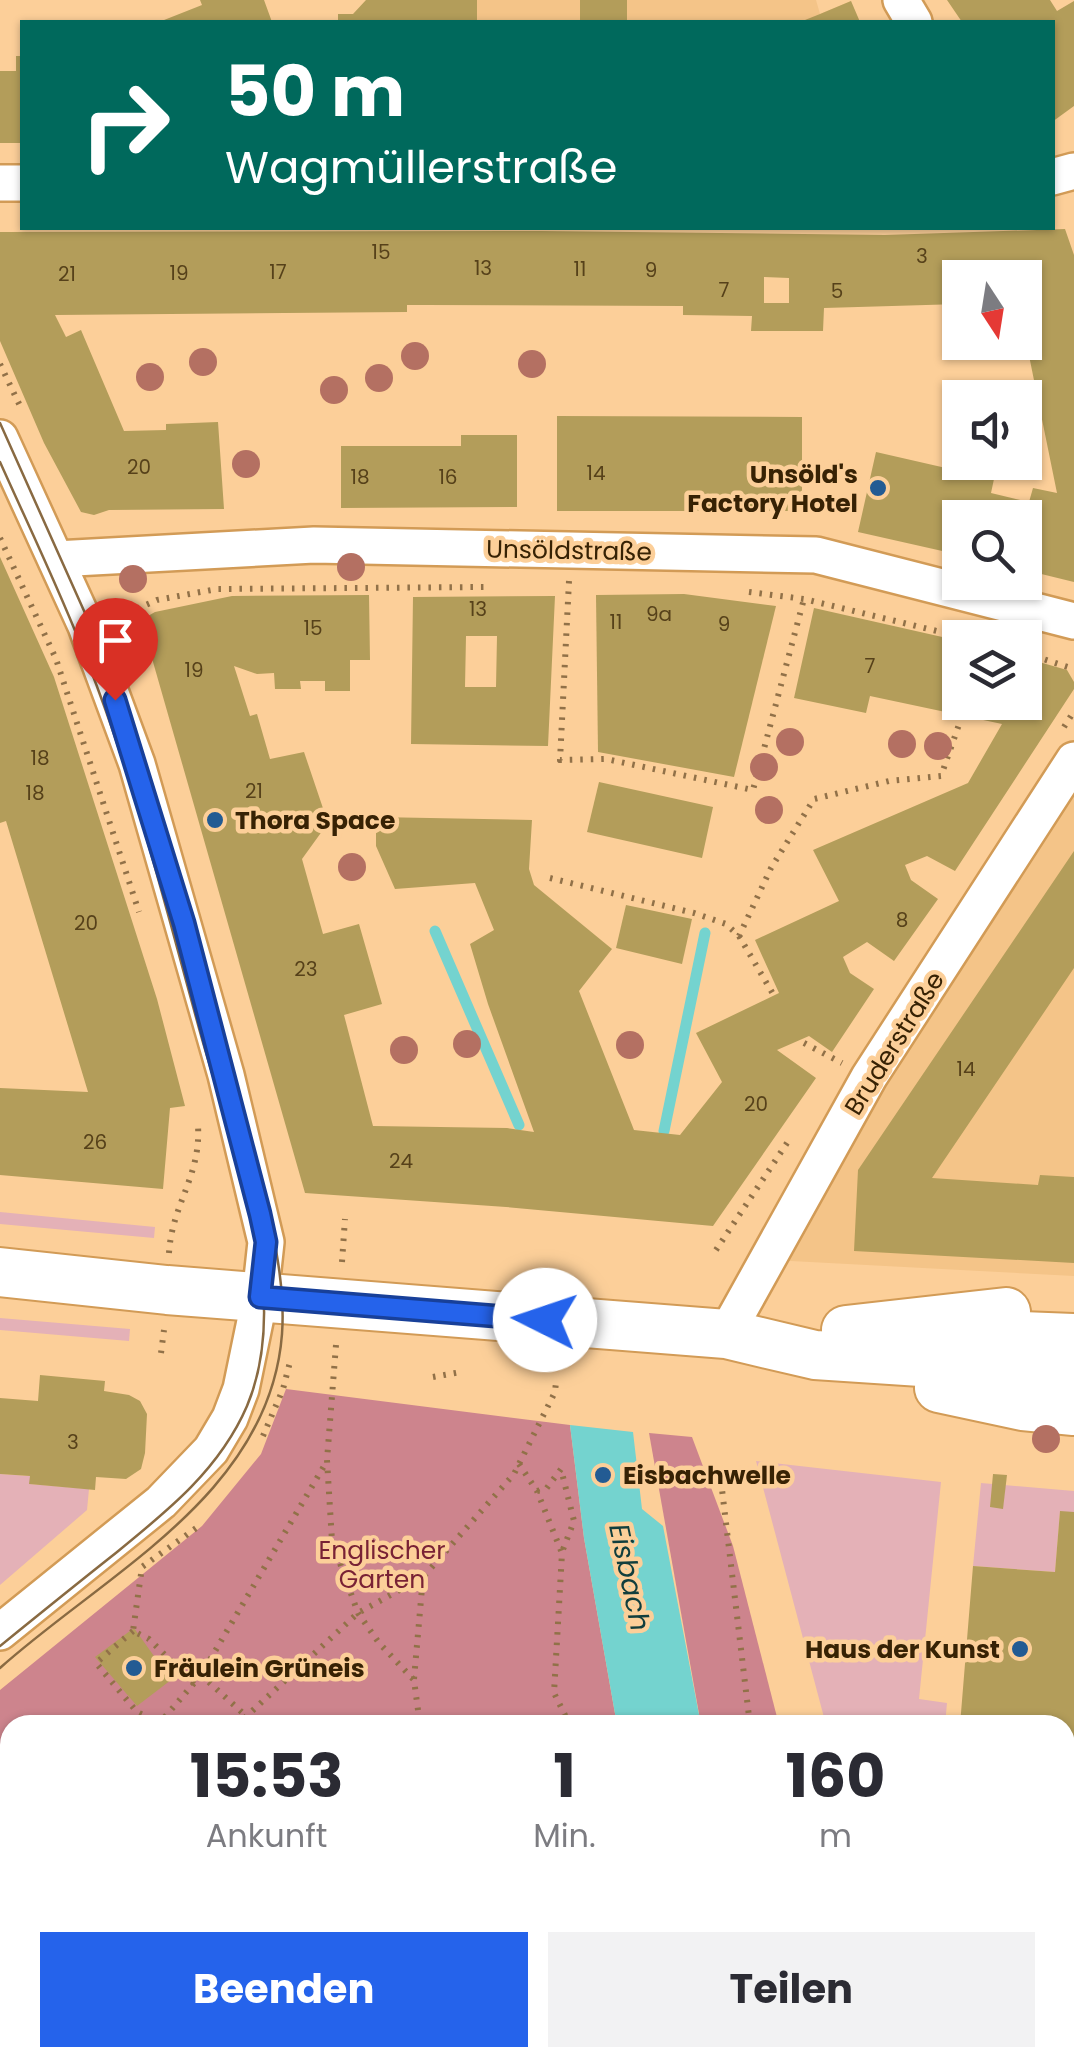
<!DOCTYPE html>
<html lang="de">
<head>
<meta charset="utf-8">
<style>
	body { margin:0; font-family:Poppins,sans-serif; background:#f2f2f3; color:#2b2b33; height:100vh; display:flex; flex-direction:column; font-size:38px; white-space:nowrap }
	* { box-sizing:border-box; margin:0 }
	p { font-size:32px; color:#7c7c81 }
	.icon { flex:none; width:55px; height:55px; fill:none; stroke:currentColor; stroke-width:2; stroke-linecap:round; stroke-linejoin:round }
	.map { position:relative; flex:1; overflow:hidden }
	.sheet { position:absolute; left:0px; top:1715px; width:1075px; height:352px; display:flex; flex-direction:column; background:#fff; border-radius:30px 30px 0 0; box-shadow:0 2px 8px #0004 }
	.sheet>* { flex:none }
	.banner { position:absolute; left:20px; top:20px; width:1035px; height:210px; border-radius:0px; box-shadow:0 2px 8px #0004; background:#00695c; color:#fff; overflow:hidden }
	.needle { width:65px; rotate:168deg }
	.controls { position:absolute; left:942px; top:260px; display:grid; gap:20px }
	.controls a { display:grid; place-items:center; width:100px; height:100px; border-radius:0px; background:#fff; box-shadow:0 2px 8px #0004; font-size:50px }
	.pin { position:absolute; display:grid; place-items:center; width:85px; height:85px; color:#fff; margin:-102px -42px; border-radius:50% 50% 50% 0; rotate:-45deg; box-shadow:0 0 10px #0007 }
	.pin .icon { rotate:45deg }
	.me { position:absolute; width:110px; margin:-55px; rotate:274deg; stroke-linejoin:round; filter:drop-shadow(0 0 8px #0008) }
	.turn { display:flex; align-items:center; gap:35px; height:210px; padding:0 40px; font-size:45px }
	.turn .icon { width:130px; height:130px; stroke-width:2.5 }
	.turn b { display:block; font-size:70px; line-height:85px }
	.eta { display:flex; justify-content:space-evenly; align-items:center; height:170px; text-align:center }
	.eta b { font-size:60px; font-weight:700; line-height:70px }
	.cta { display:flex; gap:20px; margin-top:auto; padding:20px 40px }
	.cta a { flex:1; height:115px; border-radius:0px; background:#2563eb; color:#fff; font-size:40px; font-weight:700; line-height:115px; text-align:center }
	.cta a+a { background:#f2f2f3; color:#2b2b33 }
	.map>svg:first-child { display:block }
</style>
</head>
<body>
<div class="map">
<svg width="1074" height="2067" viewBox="0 0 1074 2067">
	<rect width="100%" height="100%" fill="#fccf99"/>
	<g fill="#f4c488">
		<path d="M396,0h420l4,14 31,-13 9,21h-464z"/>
		<path d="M1074,770v506l-302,-16z"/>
	</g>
	<g fill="#e4b1b7">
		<path d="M0,1212l155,15 -1,11 -154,-14z"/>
		<path d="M0,1318l130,11 -1,12 -129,-11z"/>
		<path d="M756,1461l185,21 -22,217 28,4 -2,22h-119z"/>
		<path d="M0,1474l30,2v8l59,5 -2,21 -87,75z"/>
		<path d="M981,1483l93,8v21h-14l-5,60 -82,-6z"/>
	</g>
	<g fill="#cd848d">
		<path d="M286,1389l284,36 14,113 33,187h-607v333h96l-3,9h-103v-377l202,-164 59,-72z"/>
		<path d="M649,1433l43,4 41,109 46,179h-78z"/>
		<path d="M1065,2012l9,1v54h-191l7,-9h175z"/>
		<path d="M339,2058h123l-6,9h-119z"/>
		<path d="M772,2058h70l8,9h-76z"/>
	</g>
	<g fill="#74d3cf">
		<path d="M570,1425l63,7 9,77 21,17 38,199h-84l-33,-187z"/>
		<path d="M699,2058h73l2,9h-73z"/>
	</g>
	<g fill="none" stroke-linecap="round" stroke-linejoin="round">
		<g stroke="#74d3cf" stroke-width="11">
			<path d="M435,931l84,194"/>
			<path d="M664,1131l41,-198"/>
		</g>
	</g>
	<g fill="#b39d5a" fill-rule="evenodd">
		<path d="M200,0h64l8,22h-113l43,-17z"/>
		<path d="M366,0h111v22h-139v-8h15z"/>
		<rect x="580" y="0" width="47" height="22"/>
		<path d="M947,0h103l7,11 17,-10v105l-22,16v-100h-90z"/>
		<path d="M851,1l9,21h-60l20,-8z"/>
		<path d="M16,56h6v87h-22v-72h16z"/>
		<path d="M1065,229l9,26v327l-49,-12v-52h-65v37l-102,-23 18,-80 118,27 -3,14 38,9 4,-14 24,5 -32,-157v-58h-65v26l-136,4 -1,23h-72l1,-15 -69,-1v-9l-258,-1h-18v7l-352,3 11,22 15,-7 43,101 42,-1v-6l52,-2 6,87 -115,1 -15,5 -13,-3 -37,-69 -44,-102v-109l541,-1 344,4zM764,277l25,1v25h-25z"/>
		<path d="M557,416l245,1v94h-245z"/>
		<path d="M461,435h56v72l-176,1v-62h120z"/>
		<path d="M0,557l54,120 103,322 28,107 -15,2 -7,81 -163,-14v-87l88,4 -82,-271 -6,2z"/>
		<path d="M684,594l92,12 -42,171 -136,-25 -2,-157z"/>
		<path d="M369,595l1,65h-20v31h-25v-10h-25l1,8h-26l-1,-16 -17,1 -23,-8 16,50 7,-2 13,45 34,-7 24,71 -26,36 21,75 36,-10 23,80 -38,11 29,111 134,2 27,4 -46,-128 -18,-60 24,-14 -19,-47 -80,6 -19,-43v-29l156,3 -3,49 5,16 78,64 -33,42 55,139 46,5 42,-53 -26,-49 83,-40 -24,-53 84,-39 -26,-51 155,-67 34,-59 -132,-28 -4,17 -72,-15 20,-90 146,33v61h65v-44l42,12 7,12v7l-119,182 -28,-15 -22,9 6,15 27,19 -44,62 -27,-19 -24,15 7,16 24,16 -42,63 -23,-16 -32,14 39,28 -103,148 -207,-19 -201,-14 -164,-573 14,-8 77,-16z"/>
		<path d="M555,596l-7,150 -137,-2 2,-147zM466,636h31l-1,51h-31z"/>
		<path d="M599,782l114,25 -11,51 -115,-26z"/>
		<path d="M1074,851v117l-142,210 106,7 2,-10 34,2v86l-220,-12 4,-81z"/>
		<path d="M626,905l66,14 -10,45 -66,-16z"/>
		<path d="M40,1375l65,6 -1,10 25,4 11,6 7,13 -2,39 -4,16 -15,10 -30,-2 -1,13 -66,-6 1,-8 -30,-2v-76l38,3z"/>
		<path d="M993,1474l14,1 -4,34 -13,-2z"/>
		<path d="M1060,1511l14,1v313l-9,-1v-99h-105l13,-159 82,6z"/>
		<path d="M134,1628l37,52 -34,26 -42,-49z"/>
	</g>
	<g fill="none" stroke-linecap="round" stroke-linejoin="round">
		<defs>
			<g id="minor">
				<path d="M901,0l13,22"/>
				<path d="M1052,177l22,-6"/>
				<path d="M0,183h22"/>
				<path d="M0,438l86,188 51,138 89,311 40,167 -6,55 -19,92 -11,29 -19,32 -50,52 -161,130"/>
				<path d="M56,559l258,-14 502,10 258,66"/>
				<path d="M726,1334l143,-257 205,-317"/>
			</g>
			<g id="secondary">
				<path d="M0,1272l167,18 559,44 89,21 259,17"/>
				<path d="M846,1330l160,-18"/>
				<path d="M971,1334l103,4"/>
				<path d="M939,1388l84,18 51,5"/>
			</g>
		</defs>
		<use href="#minor" stroke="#d29b56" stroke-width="40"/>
		<use href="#secondary" stroke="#d29b56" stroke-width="52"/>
		<g stroke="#917148" stroke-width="6" stroke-dasharray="2.5 8" stroke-linecap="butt">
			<path d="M0,364l21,44"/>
			<path d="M0,538l56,121 83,253"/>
			<path d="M569,581l-9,179 46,-1 147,31 52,-195"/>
			<path d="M749,592l55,7 162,39"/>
			<path d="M118,617l39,-17 60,-11 269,-2"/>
			<path d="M1025,653l49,16"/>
			<path d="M1064,727l10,-16"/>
			<path d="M550,878l144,35 32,11 13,12 32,-68 43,-69 75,-18 52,-5 21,-60"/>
			<path d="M739,936l34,58"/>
			<path d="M804,1043l38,20"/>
			<path d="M716,1250l75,-113"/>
			<path d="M169,1253c3,-49 32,-77 29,-127"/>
			<path d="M342,1262l3,-43"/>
			<path d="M336,1345l-9,115 5,81 26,72 21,30 35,37 6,45"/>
			<path d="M161,1353l3,-23"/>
			<path d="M433,1377l28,-5"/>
			<path d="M263,1436l20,-47 7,-27"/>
			<path d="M519,1464l18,27 25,62 -8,140 16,32"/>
			<path d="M721,1481l29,244"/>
			<path d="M537,1491l9,-2 15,-20 13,52 -12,31"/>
			<path d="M133,1631l-37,32 41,49 23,11"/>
			<path d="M201,1675l45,41"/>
			<path d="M414,1679l9,-102"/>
			<path d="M194,1684l-45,-45 -16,-8 9,-64 57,-41"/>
			<path d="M158,1725l43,-50 126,-214"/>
			<path d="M237,1725l121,-112 65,-36 91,-103 41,-82 1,-10"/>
			<path d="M0,1835l10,-7"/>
			<path d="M1065,1891h9"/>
			<path d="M0,1932l10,-8"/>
			<path d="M209,2058l4,9"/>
			<path d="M469,2058l2,9"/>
			<path d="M642,2058l2,9"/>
			<path d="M862,2058l3,9"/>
		</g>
		<use href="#minor" stroke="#fff" stroke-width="35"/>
		<use href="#secondary" stroke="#fff" stroke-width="48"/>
		<g stroke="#896a42" stroke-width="2.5">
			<path d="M0,423l89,199 50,136 130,455c8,40 16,81 13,121 -12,160 -176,239 -282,334"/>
			<path d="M0,462c30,67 62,133 88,201 48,122 79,250 114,376 31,110 92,256 45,367 -28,65 -82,107 -135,150 -38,30 -75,60 -112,90"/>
		</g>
	</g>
	<g fill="#b47062">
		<circle cx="415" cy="356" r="14"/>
		<circle cx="203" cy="362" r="14"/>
		<circle cx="532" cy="364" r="14"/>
		<circle cx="150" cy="377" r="14"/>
		<circle cx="379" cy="378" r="14"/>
		<circle cx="334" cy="390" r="14"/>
		<circle cx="246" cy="464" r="14"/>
		<circle cx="351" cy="567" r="14"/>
		<circle cx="133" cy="579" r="14"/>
		<circle cx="790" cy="742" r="14"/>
		<circle cx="902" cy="744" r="14"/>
		<circle cx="938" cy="746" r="14"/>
		<circle cx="764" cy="767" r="14"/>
		<circle cx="769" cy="810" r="14"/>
		<circle cx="352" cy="867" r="14"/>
		<circle cx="467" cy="1044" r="14"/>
		<circle cx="630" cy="1045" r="14"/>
		<circle cx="404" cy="1050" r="14"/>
		<circle cx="1046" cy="1439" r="14"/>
	</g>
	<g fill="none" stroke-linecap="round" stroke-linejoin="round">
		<defs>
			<path id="route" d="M115,700l69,223 76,291 6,28 -6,55 285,23"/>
		</defs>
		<use href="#route" stroke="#184099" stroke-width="25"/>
		<use href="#route" stroke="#2563eb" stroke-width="18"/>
	</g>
	<g fill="#235b93" stroke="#fccf99" stroke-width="4">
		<circle cx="878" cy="488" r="10"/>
		<circle cx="215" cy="820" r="10"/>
		<circle cx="603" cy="1475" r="10"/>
		<circle cx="1020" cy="1649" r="10"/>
		<circle cx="134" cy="1668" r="10"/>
	</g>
	<g text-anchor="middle" stroke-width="9" stroke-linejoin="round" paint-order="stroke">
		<g font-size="20" fill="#56411a">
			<text x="381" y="259">15</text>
			<text x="922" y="263">3</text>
			<text x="483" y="275">13</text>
			<text x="580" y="276">11</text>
			<text x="651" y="277">9</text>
			<text x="278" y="279">17</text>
			<text x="179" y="280">19</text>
			<text x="67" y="281">21</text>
			<text x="724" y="297">7</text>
			<text x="837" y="298">5</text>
			<text x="139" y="474">20</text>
			<text x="596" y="480">14</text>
			<text x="360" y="484">18</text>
			<text x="448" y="484">16</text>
			<text x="478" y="616">13</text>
			<text x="659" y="621">9a</text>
			<text x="616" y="629">11</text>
			<text x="724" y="631">9</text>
			<text x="313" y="635">15</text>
			<text x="870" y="673">7</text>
			<text x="194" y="677">19</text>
			<text x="40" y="765">18</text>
			<text x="254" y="798">21</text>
			<text x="35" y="800">18</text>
			<text x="902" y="927">8</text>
			<text x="86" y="930">20</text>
			<text x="306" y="976">23</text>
			<text x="966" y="1076">14</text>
			<text x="756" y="1111">20</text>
			<text x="95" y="1149">26</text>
			<text x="401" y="1168">24</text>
			<text x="73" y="1449">3</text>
		</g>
		<g font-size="25" font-weight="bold" fill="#372204" stroke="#fccf99" text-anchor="start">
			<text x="858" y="483" text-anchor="end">Unsöld's<tspan x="858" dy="29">Factory Hotel</tspan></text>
			<text x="235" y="829">Thora Space</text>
			<text x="623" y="1484">Eisbachwelle</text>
			<text x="1000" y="1658" text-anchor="end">Haus der Kunst</text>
			<text x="154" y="1677">Fräulein Grüneis</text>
		</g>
		<g font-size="25" fill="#372204" stroke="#fccf99">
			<text transform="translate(569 550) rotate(1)" y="9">Unsöldstraße</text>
			<text transform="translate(894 1043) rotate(-58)" y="9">Bruderstraße</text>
		</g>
		<g font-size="25" fill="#792235" stroke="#fccf99">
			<text x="382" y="1559">Englischer<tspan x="382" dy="29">Garten</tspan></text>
		</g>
		<g font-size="28" font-style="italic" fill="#113e3d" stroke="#fccf99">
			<text transform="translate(630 1577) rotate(78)" y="10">Eisbach</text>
		</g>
	</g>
</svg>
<div class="controls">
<a><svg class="needle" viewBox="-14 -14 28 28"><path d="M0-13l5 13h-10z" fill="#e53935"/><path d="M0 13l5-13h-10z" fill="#7c7c81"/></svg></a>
<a><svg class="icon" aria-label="sound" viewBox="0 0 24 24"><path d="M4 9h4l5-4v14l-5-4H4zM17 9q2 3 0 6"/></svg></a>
<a><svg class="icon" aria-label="search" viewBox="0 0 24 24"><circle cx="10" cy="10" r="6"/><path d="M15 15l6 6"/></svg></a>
<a><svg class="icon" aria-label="layers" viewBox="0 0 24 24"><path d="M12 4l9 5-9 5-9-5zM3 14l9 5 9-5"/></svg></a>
</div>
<div class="pin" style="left:115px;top:700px;background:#d93025"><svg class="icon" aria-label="arrive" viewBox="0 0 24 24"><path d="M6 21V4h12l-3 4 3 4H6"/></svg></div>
<svg class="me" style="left:545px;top:1320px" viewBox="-20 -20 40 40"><circle r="19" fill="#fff"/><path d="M0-13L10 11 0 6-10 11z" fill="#2563eb"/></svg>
<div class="banner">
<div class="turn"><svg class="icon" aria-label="right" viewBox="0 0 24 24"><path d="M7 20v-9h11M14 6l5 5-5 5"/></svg><div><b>50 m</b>Wagmüllerstraße</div></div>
</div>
<section class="sheet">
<div class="eta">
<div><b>15:53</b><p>Ankunft</p></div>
<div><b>1</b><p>Min.</p></div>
<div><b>160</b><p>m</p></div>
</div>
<div class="cta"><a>Beenden</a><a>Teilen</a></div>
</section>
</div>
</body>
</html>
